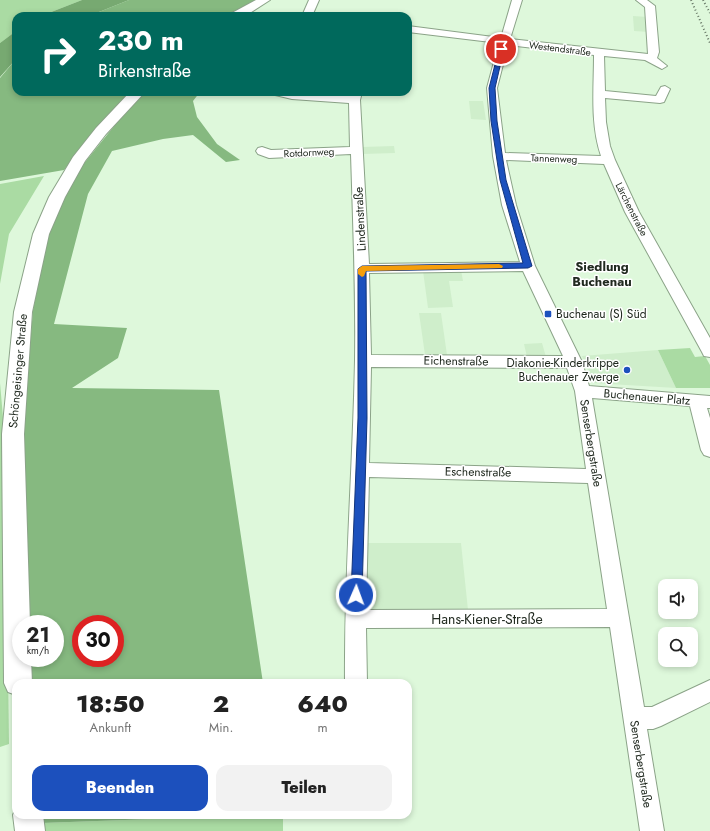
<!DOCTYPE html>
<html lang="de">
<head>
<meta charset="utf-8">
<style>
	body { margin:0; font-family:Jost,sans-serif; background:#f2f2f2; color:#222; height:100vh; display:flex; flex-direction:column; font-size:15px; white-space:nowrap }
	* { box-sizing:border-box; margin:0 }
	p { font-size:13px; color:#767676 }
	.icon { flex:none; width:22px; height:22px; fill:none; stroke:currentColor; stroke-width:2; stroke-linecap:round; stroke-linejoin:round }
	.map { position:relative; flex:1; overflow:hidden }
	.details { position:absolute; left:12px; top:679px; width:400px; height:140px; display:flex; flex-direction:column; background:#fff; border-radius:12px; box-shadow:0 2px 6px #0003 }
	.details>* { flex:none }
	.guide { position:absolute; left:12px; top:12px; width:400px; height:84px; border-radius:12px; box-shadow:0 2px 6px #0003; background:#00695c; color:#fff; overflow:hidden }
	.tools { position:absolute; left:658px; top:579px; display:grid; gap:8px }
	.tools a { display:grid; place-items:center; width:40px; height:40px; border-radius:8px; background:#fff; box-shadow:0 2px 6px #0003; font-size:20px }
	.speed { position:absolute; left:12px; top:615px; display:flex; gap:8px; font-size:20px; font-weight:700; text-align:center }
	.speed>* { display:grid; place-content:center; width:52px; height:52px; border-radius:50%; background:#fff; box-shadow:0 2px 6px #0003; line-height:1 }
	.speed small { font-size:10px; font-weight:400 }
	.speed .limit { border:6px solid #d22; background:#fff; color:#111 }
	.pin { position:absolute; display:grid; place-items:center; width:34px; height:34px; color:#fff; margin:-17px; border:2px solid #fff; border-radius:50%; box-shadow:0 1px 4px #0007 }
	.me { position:absolute; width:44px; margin:-22px; rotate:2deg; stroke-linejoin:round; filter:drop-shadow(0 0 3px #0008) }
	.turn { display:flex; align-items:center; gap:14px; height:84px; padding:0 20px; font-size:18px }
	.turn .icon { width:52px; height:52px; stroke-width:2.5 }
	.turn b { display:block; font-size:28px; line-height:34px }
	.eta { display:flex; justify-content:space-evenly; align-items:center; height:68px; text-align:center }
	.eta b { font-size:24px; font-weight:800; line-height:28px }
	.cta { display:flex; gap:8px; margin-top:auto; padding:8px 20px }
	.cta a { flex:1; height:46px; border-radius:12px; background:#1c50bd; color:#fff; font-size:16px; font-weight:800; line-height:46px; text-align:center }
	.cta a+a { background:#f2f2f2; color:#222 }
	.map>svg:first-child { display:block }
</style>
</head>
<body>
<div class="map">
<svg width="710" height="831" viewBox="0 0 710 831">
	<rect width="100%" height="100%" fill="#def8db"/>
	<g fill="#cfeecb">
		<path d="M633,16l15,1 1,15 -15,-1z"/>
		<path d="M469,101h14l3,19 -15,-1z"/>
		<path d="M394,146l1,7 -32,1 -1,-7z"/>
		<path d="M461,270l2,11h-14l4,26 -25,1 -5,-37z"/>
		<path d="M419,313h22l6,42h-22z"/>
		<path d="M542,343l4,14h-19l-3,-13z"/>
		<path d="M658,350l18,38 -83,-5 -11,-27z"/>
		<path d="M365,543h96l7,67h-103z"/>
	</g>
	<g fill="#aadba3">
		<path d="M0,0h82l-41,16h-25v15l-16,12z"/>
		<path d="M44,176l-35,58 -9,50v-100z"/>
		<path d="M690,348l5,9 10,-1 5,9v23h-34l-18,-38z"/>
		<path d="M0,383l5,57 4,304 -9,3z"/>
		<path d="M263,815h20v16h-240l-1,-8z"/>
	</g>
	<g fill="#86b980" fill-rule="evenodd">
		<path d="M129,0h128l-28,16h-140z"/>
		<path d="M16,59v33h115l-31,32 -36,46 -64,11v-103z"/>
		<path d="M144,92h56l-7,9 4,16 20,27 23,16 -14,2 -33,-27 -30,4 -51,12 -24,43 -34,130 73,4 -9,30 -46,30 147,2 44,293h-236v-25h28v-34h-29l-4,-183 11,-131 16,-78 28,-60 51,-63zM81,624h34v34h-34z"/>
		<path d="M41,815h222l-221,8z"/>
	</g>
	<g fill="#77a971">
		<path d="M82,0h47l-40,16h-48z"/>
		<path d="M16,31v28l-16,18v-34z"/>
	</g>
	<g fill="none" stroke-linecap="round" stroke-linejoin="round">
		<defs>
			<g id="minor">
				<path d="M309,0h10l-7,16h-10z"/>
				<path d="M512,0h10l-12,39 138,15 -3,-47 -9,-7h11l8,6 4,46 -2,6 10,8 -5,3 -17,-9 -41,-4 1,35 51,5 5,-9 4,-1 5,3 -6,13 -4,1 -55,-5 1,24 4,24 5,14 24,52 71,126v19l-6,-1 -2,-4 -77,-140 -21,-48 -98,-4 10,45 19,61 47,96 7,24 121,10v12h-3l3,10v39l-6,-2 -3,-5 -11,-44 -98,-8 52,309h8l58,-27v22l-49,24 -8,3h-6l17,102h-24l-30,-204 -244,1 1,55h-22c-1,-108 8,-216 10,-323 1,-69 -2,-138 -4,-206l-82,4 -11,-4 -2,-3 2,-3 4,-1 9,3 79,-3 -1,-44 -57,-4 -21,-5 -2,-2 80,4 1,-4h12l-2,8 9,164 151,-2 -18,-57 -9,-49 -6,-68 12,-45 -91,-11v-6l93,12zM508,45l86,10c0,33 -4,69 7,101l-96,-3 -8,-65zM523,271l40,85 -192,-1 -2,-82zM371,367l196,1 8,23 11,78 -217,-6zM369,477l219,6 19,126 -241,1z"/>
			</g>
			<g id="major">
				<path d="M256,0h14l-25,16h-15l2,-3z"/>
				<path d="M130,92h15l-39,42 -21,27 -20,36 -16,37 -17,78 -8,122 6,190h-9v34h10l1,25h-16v12l-8,-3 -4,-9 -2,-249 12,-122 19,-78 16,-37 24,-40 23,-29z"/>
				<path d="M16,808v7h27l2,16h-30l-2,-16z"/>
			</g>
		</defs>
		<use href="#minor" stroke="#8ba388" stroke-width="2"/>
		<use href="#major" stroke="#8ba388" stroke-width="2"/>
		<use href="#minor" fill="#fff" fill-rule="evenodd"/>
		<use href="#major" fill="#fff" fill-rule="evenodd"/>
		<g stroke="#667665" stroke-width="2" stroke-dasharray="1 2.5" stroke-linecap="butt">
			<path d="M691,0l19,43"/>
			<path d="M703,0l7,13"/>
		</g>
	</g>
	<path fill="#1c50bd" stroke="#12347b" d="M501,48l3,1 -9,39 2,33 9,59 26,86 -4,2 -162,3 1,147 -5,177 -2,3 -4,2 -4,-2 -1,-3 7,-177v-149l4,-3 161,-3 -23,-83 -9,-59 -2,-33 10,-39z"/>
	<path fill="#f59e0b" d="M499,264l4,2 -1,2 -136,3 -2,5 -2,1 -4,-3v-5l4,-3z"/>
	<g fill="#1c50bd" stroke="#fff" stroke-width="1.5">
		<rect x="544" y="310" width="8" height="8" rx="2"/>
		<circle cx="627" cy="370" r="4"/>
	</g>
	<g text-anchor="middle" stroke-width="3" stroke-linejoin="round" paint-order="stroke">
		<g font-size="10" fill="#212a20" stroke="#fff">
			<text transform="translate(560 48) rotate(7)" y="4">Westendstraße</text>
			<text transform="translate(309 152) rotate(-3)" y="4">Rotdornweg</text>
			<text transform="translate(554 158) rotate(2)" y="4">Tannenweg</text>
			<text transform="translate(632 209) rotate(63)" y="4">Lärchenstraße</text>
		</g>
		<g font-size="12" fill="#212a20" stroke="#fff">
			<text transform="translate(360 219) rotate(-93)" y="4">Lindenstraße</text>
			<text transform="translate(456 361) rotate(1)" y="4">Eichenstraße</text>
			<text transform="translate(18 371) rotate(-85)" y="4">Schöngeisinger Straße</text>
			<text transform="translate(647 397) rotate(5)" y="4">Buchenauer Platz</text>
			<text transform="translate(591 443) rotate(81)" y="4">Senserbergstraße</text>
			<text transform="translate(478 472) rotate(1)" y="4">Eschenstraße</text>
			<text transform="translate(641 764) rotate(81)" y="4">Senserbergstraße</text>
		</g>
		<g font-size="12" fill="#212a20" stroke="#fff" text-anchor="start">
			<text x="556" y="318">Buchenau (S) Süd</text>
			<text x="619" y="367" text-anchor="end">Diakonie-Kinderkrippe<tspan x="619" dy="14">Buchenauer Zwerge</tspan></text>
		</g>
		<g font-size="13" font-weight="bold" fill="#212a20" stroke="#fff">
			<text x="602" y="271">Siedlung<tspan x="602" dy="15">Buchenau</tspan></text>
		</g>
		<g font-size="14" fill="#212a20" stroke="#fff">
			<text x="487" y="624">Hans-Kiener-Straße</text>
		</g>
	</g>
</svg>
<div class="tools">
<a><svg class="icon" aria-label="sound" viewBox="0 0 24 24"><path d="M4 9h4l5-4v14l-5-4H4zM17 9q2 3 0 6"/></svg></a>
<a><svg class="icon" aria-label="search" viewBox="0 0 24 24"><circle cx="10" cy="10" r="6"/><path d="M15 15l6 6"/></svg></a>
</div>
<div class="speed"><div>21<small>km/h</small></div><div class="limit">30</div></div>
<div class="pin" style="left:501px;top:49px;background:#d93025"><svg class="icon" aria-label="arrive" viewBox="0 0 24 24"><path d="M6 21V4h12l-3 4 3 4H6"/></svg></div>
<svg class="me" style="left:356px;top:595px" viewBox="-20 -20 40 40"><circle r="17" fill="#1c50bd" stroke="#fff" stroke-width="3"/><path d="M0-11L8 9 0 5-8 9z" fill="#fff"/></svg>
<div class="guide">
<div class="turn"><svg class="icon" aria-label="right" viewBox="0 0 24 24"><path d="M7 20v-9h11M14 6l5 5-5 5"/></svg><div><b>230 m</b>Birkenstraße</div></div>
</div>
<section class="details">
<div class="eta">
<div><b>18:50</b><p>Ankunft</p></div>
<div><b>2</b><p>Min.</p></div>
<div><b>640</b><p>m</p></div>
</div>
<div class="cta"><a>Beenden</a><a>Teilen</a></div>
</section>
</div>
</body>
</html>
